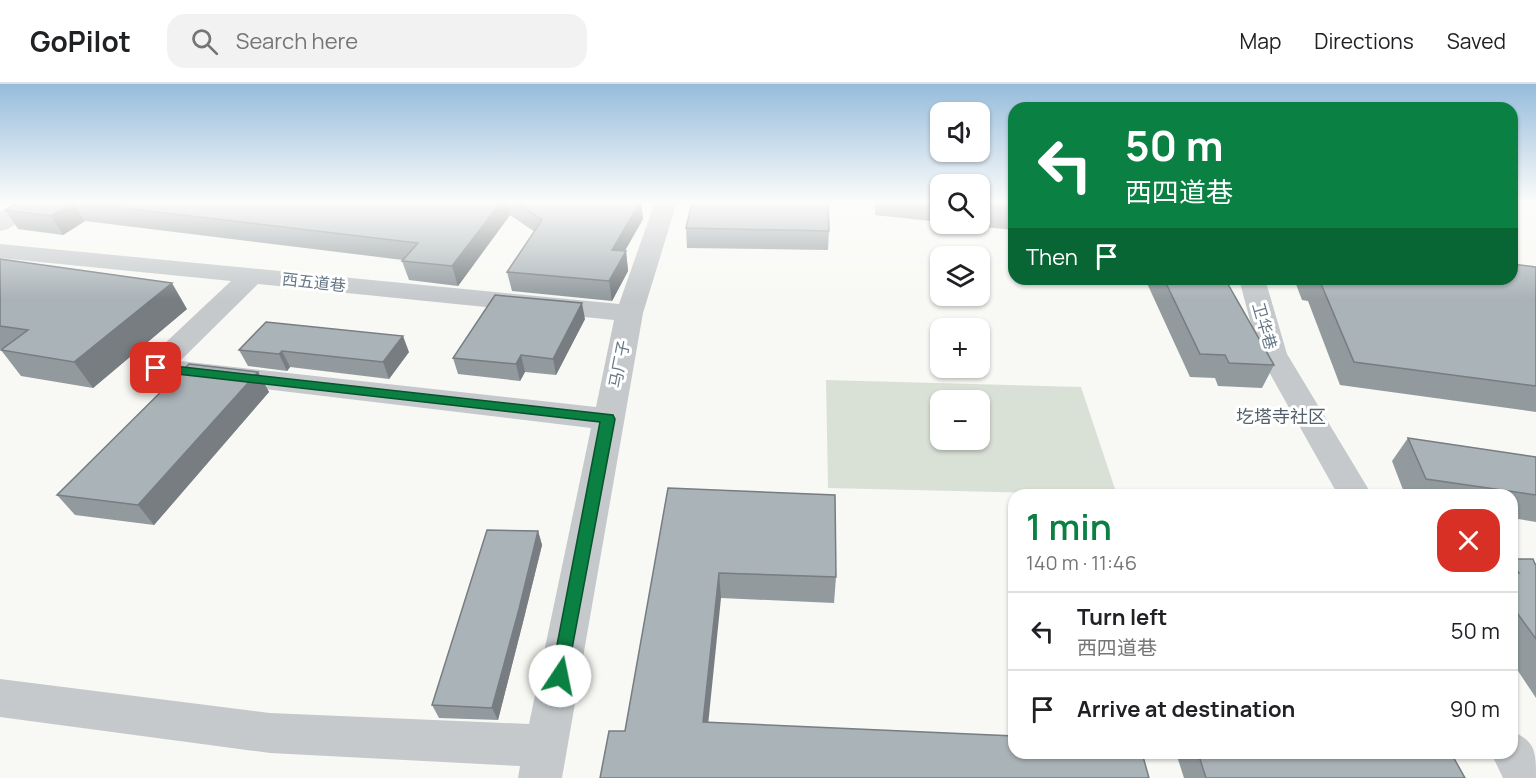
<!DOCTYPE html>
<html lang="en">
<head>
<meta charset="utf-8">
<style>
	body { margin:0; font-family:Manrope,"Noto Sans SC",sans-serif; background:#f2f2f2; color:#202124; height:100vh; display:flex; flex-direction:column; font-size:22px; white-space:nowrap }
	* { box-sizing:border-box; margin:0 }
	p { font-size:20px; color:#757577 }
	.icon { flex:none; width:33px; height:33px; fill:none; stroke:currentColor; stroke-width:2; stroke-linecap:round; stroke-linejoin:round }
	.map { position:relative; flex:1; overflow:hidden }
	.sheet { position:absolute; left:1008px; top:405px; width:510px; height:270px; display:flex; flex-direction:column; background:#fff; border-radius:18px; box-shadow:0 2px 4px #0004 }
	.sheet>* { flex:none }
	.top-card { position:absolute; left:1008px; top:18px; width:510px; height:183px; border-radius:18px; box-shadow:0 2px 4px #0004; background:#0b8043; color:#fff; overflow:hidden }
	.controls { position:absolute; left:930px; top:18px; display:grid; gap:12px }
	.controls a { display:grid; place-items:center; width:60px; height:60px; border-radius:12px; background:#fff; box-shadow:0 2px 4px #0004; font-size:30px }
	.pin { position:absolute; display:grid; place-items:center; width:51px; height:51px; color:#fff; margin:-26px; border-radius:12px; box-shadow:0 3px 9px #0006 }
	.me { position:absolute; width:66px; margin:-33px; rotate:11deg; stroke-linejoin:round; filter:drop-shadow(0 0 4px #0008) }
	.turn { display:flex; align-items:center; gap:21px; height:126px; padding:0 18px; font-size:27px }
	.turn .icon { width:78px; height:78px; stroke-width:2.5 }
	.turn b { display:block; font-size:42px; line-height:51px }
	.then { display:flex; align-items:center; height:57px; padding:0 18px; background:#0003; gap:12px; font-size:22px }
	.round { display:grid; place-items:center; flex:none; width:63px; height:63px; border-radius:18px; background:#f2f2f2 }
	.head { display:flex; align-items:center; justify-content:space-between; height:102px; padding:0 18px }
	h1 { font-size:36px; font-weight:600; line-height:45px; color:#0b8043 }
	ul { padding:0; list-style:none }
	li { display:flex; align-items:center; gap:18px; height:78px; padding:0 18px; border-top:2px solid #e0e0e0 }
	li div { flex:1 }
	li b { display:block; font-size:22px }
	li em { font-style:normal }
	header { display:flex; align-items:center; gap:36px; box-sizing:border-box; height:84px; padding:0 30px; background:#fff; border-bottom:2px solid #e0e0e0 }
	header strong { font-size:28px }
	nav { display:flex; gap:33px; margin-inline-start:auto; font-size:21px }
	.search { width:420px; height:54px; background:#f2f2f2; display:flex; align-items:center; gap:15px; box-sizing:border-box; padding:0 21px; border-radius:18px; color:#757577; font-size:22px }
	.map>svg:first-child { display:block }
</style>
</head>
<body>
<header>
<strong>GoPilot</strong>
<div class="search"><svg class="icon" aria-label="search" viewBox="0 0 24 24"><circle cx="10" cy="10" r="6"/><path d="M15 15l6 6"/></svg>Search here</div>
<nav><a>Map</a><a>Directions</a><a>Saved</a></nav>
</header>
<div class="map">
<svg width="1536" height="694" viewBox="0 0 1536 694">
	<rect width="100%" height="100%" fill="#f8f8f5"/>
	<path fill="#d9e0d6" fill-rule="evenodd" d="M826,296l255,7 36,108 -289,-7zM940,316h40v40h-40z"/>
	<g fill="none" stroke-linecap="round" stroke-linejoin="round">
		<defs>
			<path id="secondary" d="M0,118h17l-9,8 -8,2z"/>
		</defs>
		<use href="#secondary" stroke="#b7bdc1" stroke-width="3"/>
		<g fill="#c5c9cc" fill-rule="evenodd">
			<path d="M20,118h27l-39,27 -8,2v-17z"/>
			<path d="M655,118h22l-34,111 -81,465h-44l2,-12 -250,-13 -270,-36v-38l270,34 259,11 62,-296 -445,-53 -5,-7 5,-7 85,-80 -231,-23v-14l619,60zM258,200l356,36 -18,87 -416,-46z"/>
			<path d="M1239,195h26l22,75 85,141h-34l-79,-141z"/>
			<path d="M1512,647c24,11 24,21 24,47h-33l-12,-25h21z"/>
		</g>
		<use href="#secondary" fill="#fff" fill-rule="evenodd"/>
	</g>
	<g fill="#929a9e">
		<path d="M19,118h622l2,17 -18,32h1l2,20 -16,30 -100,-10 -5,-19 28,-40 -25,-17 -52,71 -49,-6 -7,-19 1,-1 -318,-39 -22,14 -45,-6 -13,-19z"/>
		<path d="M875,118h65v20l-65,-7z"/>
		<path d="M980,118h34v28l-62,-6h28z"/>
		<path d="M686,144l143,3 -1,19 -141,-2z"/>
		<path d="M0,175l187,50 -94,79 -72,-12 -20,-26 1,-1h-2z"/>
		<path d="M1536,183v145l-196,-27 -32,-84 -6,-1 -8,-21h218z"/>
		<path d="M1145,195h80l49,86 -12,23 -44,-2 -3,-8 -25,-1z"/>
		<path d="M585,235l-29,56 -31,-3 -5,9 -62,-7 -5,-16z"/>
		<path d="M239,266l170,2 -20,27 -99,-12 -3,4 -39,-5z"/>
		<path d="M258,288l11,20 -115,133 -79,-10 -18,-20z"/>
		<path d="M1408,354l128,19v65l-24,-4v-23h-107l-13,-34z"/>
		<path d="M668,404l168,89 -2,26 -113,-5 -96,133z"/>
		<path d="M538,447l4,14 -19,77 -25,98 -59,-2 -7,-13z"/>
		<path d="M1512,475l24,5v134l-24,-36z"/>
		<path d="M1176,669h275l14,25h-281z"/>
	</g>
	<g fill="#777d81">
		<path d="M73,118l12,19 -22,14 -12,-19z"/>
		<path d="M501,118h6l3,13 -52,71 -6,-20z"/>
		<path d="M640,118h1l2,17 -29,50 -2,-19z"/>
		<path d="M626,167l2,20 -16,30 -3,-20z"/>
		<path d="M172,199l15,26 -94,79 -19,-26z"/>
		<path d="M582,219l3,16 -29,56 -3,-16z"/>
		<path d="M403,252l6,16 -20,27 -6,-17z"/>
		<path d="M282,267l8,16 -3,4 -8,-17z"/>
		<path d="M521,271l4,17 -5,9 -4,-17z"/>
		<path d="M258,288l11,20 -115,133 -16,-20z"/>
		<path d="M538,447l4,14 -19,77 -25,98 -6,-12z"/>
		<path d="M719,489l2,25 -15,147 -3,-23z"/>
	</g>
	<g fill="#aab3b8" stroke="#777d81" stroke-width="1.5">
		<path d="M19,118h482l-49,64 -50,-5 16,-18 -345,-41 -22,14 -46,-6z"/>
		<path d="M515,118h125l-28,48 14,1 -17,30 -102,-9 35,-52z"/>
		<path d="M692,118h136l1,29 -143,-3z"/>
		<path d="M980,118h34v7l-34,-4z"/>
		<path d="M0,175l172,24 -98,79 -73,-12 27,-20 -28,-4z"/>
		<path d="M1512,180l24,3v119l-182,-24 -35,-83h193z"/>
		<path d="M1164,195h61l49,86 -45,-2 -4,-8 -25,-1z"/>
		<path d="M495,211l87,8 -29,56 -32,-4 -5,9 -63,-6z"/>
		<path d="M266,238l137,14 -20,26 -101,-11 -3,3 -40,-4z"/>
		<path d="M189,280l69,8 -120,133 -81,-10z"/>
		<path d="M1408,354l128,19v38l-110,-16z"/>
		<path d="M668,404l167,7 1,82 -117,-4 -16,149 311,14v17h128l7,25h-549l9,-47h16z"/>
		<path d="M487,446l51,1 -19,78 -27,99 -60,-3z"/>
		<path d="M1512,475h21l2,5h1v75l-24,-33v-33h7l-7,-9z"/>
		<path d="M1198,669h253l14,25h-259z"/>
	</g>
	<linearGradient id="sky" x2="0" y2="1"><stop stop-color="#96bcdc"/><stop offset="0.55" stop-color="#fcfcfa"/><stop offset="1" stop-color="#fcfcfa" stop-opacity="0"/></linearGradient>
	<rect width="1536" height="215" fill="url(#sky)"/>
	<path fill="#0b8043" stroke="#07532c" stroke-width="1.5" d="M156,280l457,51 2,4 -49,262 -6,3 -7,-3 -2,-5 49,-254 -449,-51v-6z"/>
	<g text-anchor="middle" stroke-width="6" stroke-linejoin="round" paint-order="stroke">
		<g font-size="16" fill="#667887" stroke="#fff">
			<text transform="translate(314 198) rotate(6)" y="6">西五道巷</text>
			<text transform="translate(1265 242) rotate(74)" y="6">卫华巷</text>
			<text transform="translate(619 280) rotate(-79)" y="6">马厂子</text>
		</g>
		<g font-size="18" fill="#54616c" stroke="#fff">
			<text x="1281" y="339">圪塔寺社区</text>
		</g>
	</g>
</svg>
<div class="controls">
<a><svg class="icon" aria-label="sound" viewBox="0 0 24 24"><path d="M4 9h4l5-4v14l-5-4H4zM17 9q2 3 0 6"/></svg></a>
<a><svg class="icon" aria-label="search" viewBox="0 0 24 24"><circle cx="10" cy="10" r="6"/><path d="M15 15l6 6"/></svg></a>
<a><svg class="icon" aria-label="layers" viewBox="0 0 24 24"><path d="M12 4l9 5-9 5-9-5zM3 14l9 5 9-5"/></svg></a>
<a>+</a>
<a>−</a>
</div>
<div class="pin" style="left:156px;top:284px;background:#d93025"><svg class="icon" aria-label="arrive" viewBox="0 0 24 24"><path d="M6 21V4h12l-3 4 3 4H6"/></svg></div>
<svg class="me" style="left:560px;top:592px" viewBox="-20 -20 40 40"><circle r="19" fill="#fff"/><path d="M0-13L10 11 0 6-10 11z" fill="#0b8043"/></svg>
<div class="top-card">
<div class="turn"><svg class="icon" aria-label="left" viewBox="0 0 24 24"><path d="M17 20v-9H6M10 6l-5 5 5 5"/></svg><div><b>50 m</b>西四道巷</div></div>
<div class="then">Then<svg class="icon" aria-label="arrive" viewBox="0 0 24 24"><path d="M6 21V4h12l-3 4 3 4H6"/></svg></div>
</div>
<section class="sheet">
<div class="head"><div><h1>1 min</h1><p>140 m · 11:46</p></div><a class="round" style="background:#d93025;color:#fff"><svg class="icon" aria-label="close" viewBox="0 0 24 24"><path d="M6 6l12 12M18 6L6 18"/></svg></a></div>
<ul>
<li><svg class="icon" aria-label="left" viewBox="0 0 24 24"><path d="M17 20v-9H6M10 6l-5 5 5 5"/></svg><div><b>Turn left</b><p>西四道巷</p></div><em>50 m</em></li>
<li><svg class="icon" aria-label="arrive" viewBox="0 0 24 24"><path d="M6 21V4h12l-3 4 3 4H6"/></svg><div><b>Arrive at destination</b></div><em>90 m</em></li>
</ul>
</section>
</div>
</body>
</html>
